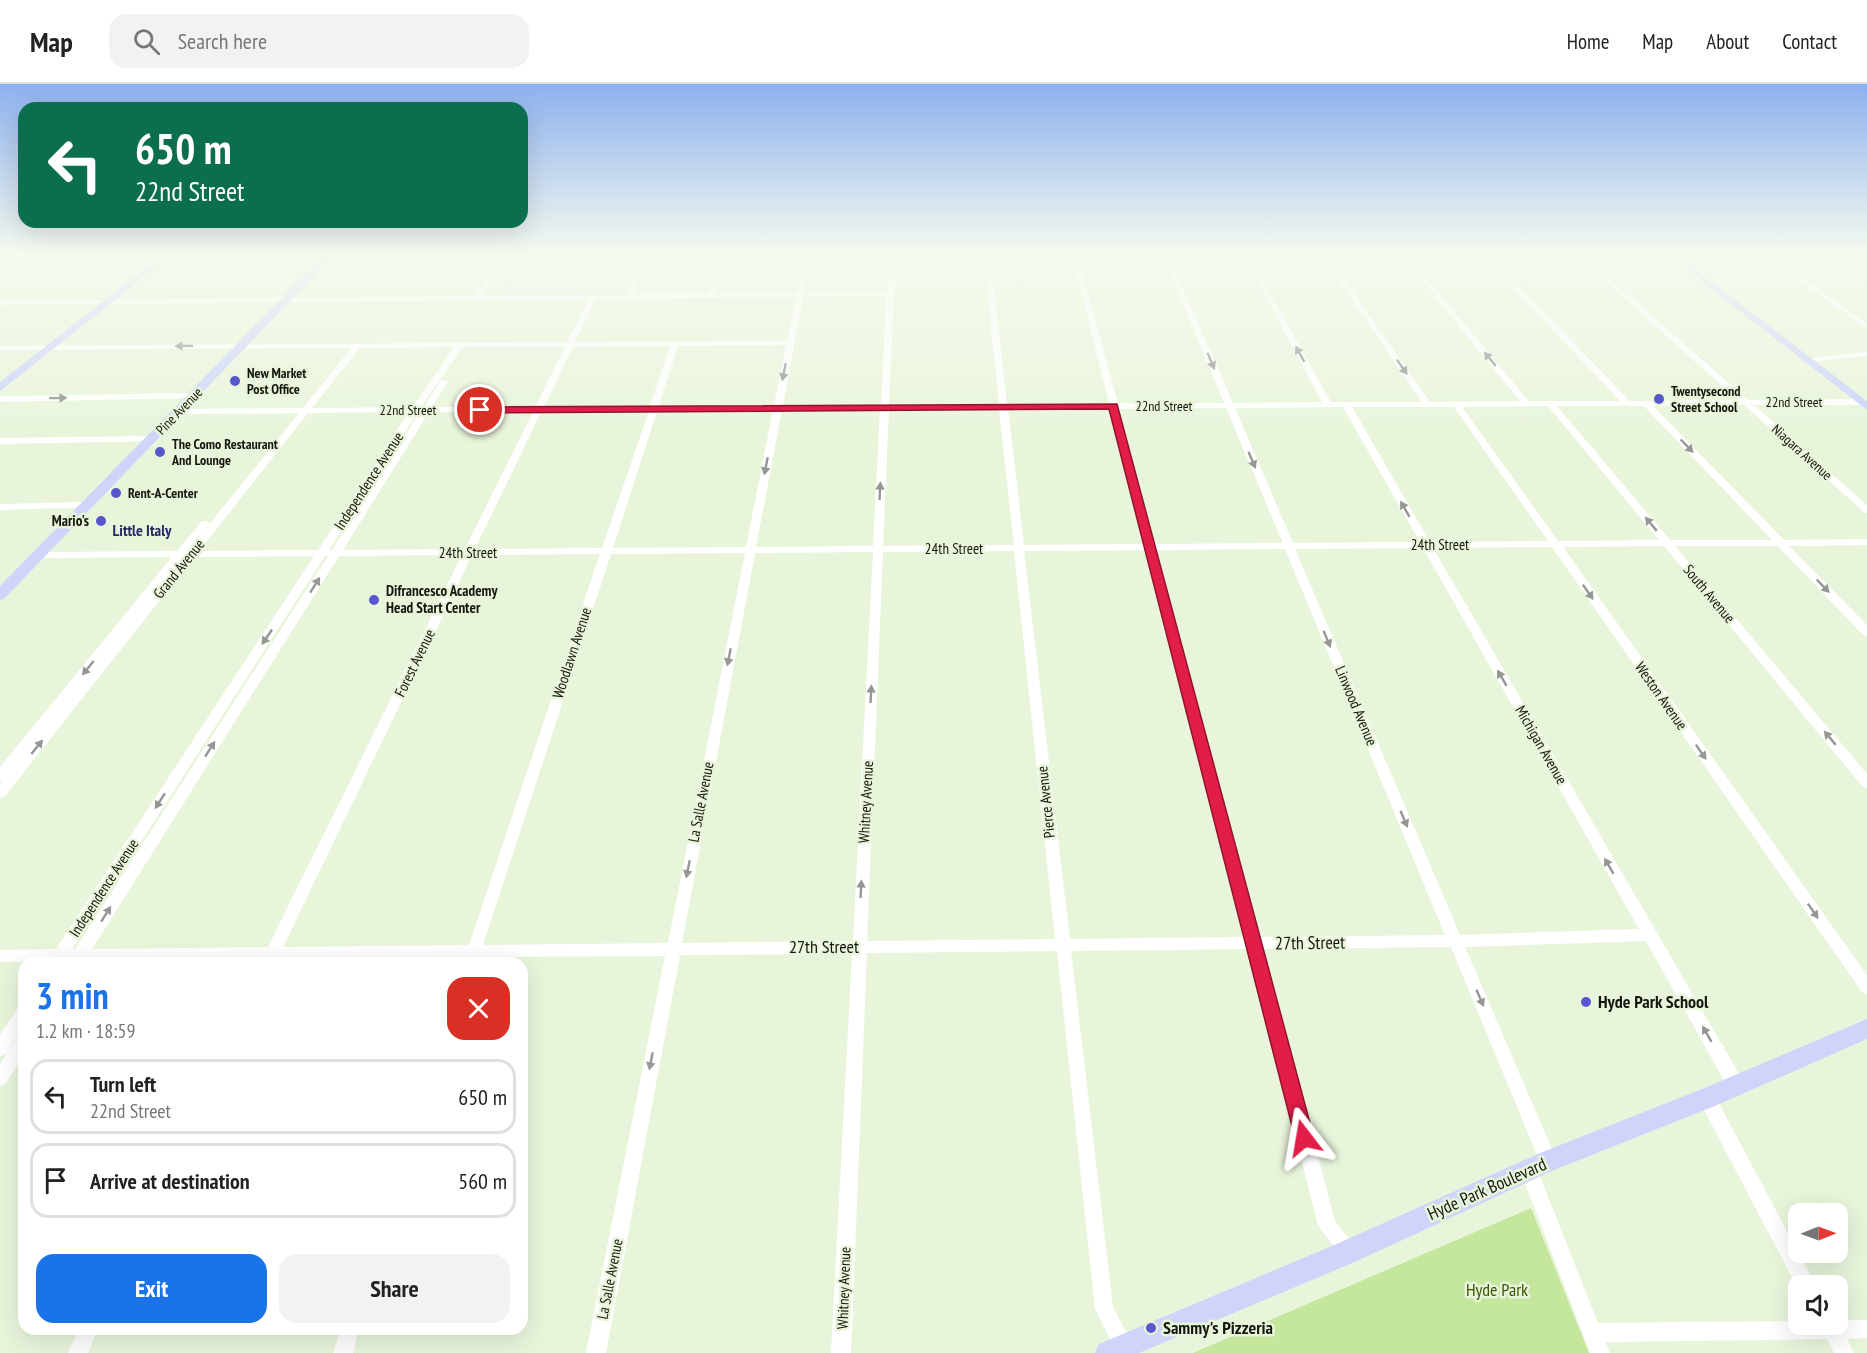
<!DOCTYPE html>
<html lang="en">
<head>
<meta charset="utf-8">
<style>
	body { margin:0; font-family:"PT Sans Narrow",sans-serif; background:#f2f2f2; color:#222; height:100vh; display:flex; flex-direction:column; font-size:22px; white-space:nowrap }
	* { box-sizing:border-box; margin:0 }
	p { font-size:20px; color:#767676 }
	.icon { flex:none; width:33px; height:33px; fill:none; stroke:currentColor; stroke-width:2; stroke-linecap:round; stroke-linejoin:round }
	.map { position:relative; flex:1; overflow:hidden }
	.side { position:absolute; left:18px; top:873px; width:510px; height:378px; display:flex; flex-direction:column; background:#fff; border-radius:18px; box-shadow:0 6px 24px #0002 }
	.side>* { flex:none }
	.top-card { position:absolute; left:18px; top:18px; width:510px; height:126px; border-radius:18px; box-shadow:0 6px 24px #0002; background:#0b6e4f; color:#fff; overflow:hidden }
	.needle { width:39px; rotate:89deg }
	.tools { position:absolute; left:1788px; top:1119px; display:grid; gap:12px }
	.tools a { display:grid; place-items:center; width:60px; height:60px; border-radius:12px; background:#fff; box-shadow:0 6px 24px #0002; font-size:30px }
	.pin { position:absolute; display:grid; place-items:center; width:51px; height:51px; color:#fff; margin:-26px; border:3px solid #fff; border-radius:50%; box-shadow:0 2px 6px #0007 }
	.me { position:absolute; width:66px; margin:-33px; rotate:346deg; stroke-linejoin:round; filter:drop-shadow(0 0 4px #0008) }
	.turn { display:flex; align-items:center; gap:21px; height:126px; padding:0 18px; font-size:27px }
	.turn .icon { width:78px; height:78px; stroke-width:2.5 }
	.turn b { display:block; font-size:42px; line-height:51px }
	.round { display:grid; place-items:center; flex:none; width:63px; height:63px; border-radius:18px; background:#f2f2f2 }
	.summary { display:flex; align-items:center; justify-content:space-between; height:102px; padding:0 18px }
	h1 { font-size:36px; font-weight:700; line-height:45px; color:#1a73e8 }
	.button { display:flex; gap:12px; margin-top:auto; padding:12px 18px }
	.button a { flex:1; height:69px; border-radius:18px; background:#1a73e8; color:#fff; font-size:24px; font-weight:700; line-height:69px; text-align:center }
	.button a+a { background:#f2f2f2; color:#222 }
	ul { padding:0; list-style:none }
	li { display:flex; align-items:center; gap:18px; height:75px; margin:0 12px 9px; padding:0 6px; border:3px solid #e0e0e0; border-radius:18px }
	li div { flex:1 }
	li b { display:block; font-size:22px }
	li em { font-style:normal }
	header { display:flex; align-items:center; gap:36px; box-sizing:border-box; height:84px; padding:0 30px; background:#fff; border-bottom:2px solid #e0e0e0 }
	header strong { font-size:28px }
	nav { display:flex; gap:33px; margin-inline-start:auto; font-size:21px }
	.search { width:420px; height:54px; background:#f2f2f2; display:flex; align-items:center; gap:15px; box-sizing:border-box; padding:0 21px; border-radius:18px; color:#767676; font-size:22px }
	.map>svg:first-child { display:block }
</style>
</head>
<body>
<header>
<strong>Map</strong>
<div class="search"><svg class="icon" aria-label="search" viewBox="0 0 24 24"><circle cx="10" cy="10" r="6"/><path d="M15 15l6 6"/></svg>Search here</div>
<nav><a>Home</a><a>Map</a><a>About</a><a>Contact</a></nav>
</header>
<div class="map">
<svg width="1867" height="1269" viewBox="0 0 1867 1269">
	<rect width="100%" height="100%" fill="#e9f5db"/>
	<path fill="#c5e69d" d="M1531,1124l58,145h-396z"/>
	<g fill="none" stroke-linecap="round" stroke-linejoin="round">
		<g fill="#fff" fill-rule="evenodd">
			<path d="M645,168h6l-18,42h75l15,-42h6l-14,42 82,-1 8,-41h6l-7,41 83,-1 2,-40h6v16l89,-1 -1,-15h6l2,15h83l-3,-15h6l4,15h87l-6,-15h6l7,15 73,-1 -7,-14h6l8,14h73l-9,-14h6l10,14 73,-1 -10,-13h6l12,13h75l-12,-13h6l13,13 88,-1 -13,-12h6l15,12 95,1 1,1 -3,2 -88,1 149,131 112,-1 4,3 -4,3h-106l113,100v8l-3,-1 -120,-107 -91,1 131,134 83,-1v6l-78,1 78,79v11l-4,-1 -85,-89h-103l192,228v14l-5,-2 -198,-240 -101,1 304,428v19l-5,-2 -310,-445 -119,1 309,531 2,6 -2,6 -6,2 -6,-2 -84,-150 -181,6 92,214 -3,6 -6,3 -6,-3 -91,-220 -188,2 72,272 19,25 3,6 -3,6 -6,3 -6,-3 -24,-33 -70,-276 -177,2 42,356 21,40 -3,6h-14l-22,-44 -38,-358 -190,2 -16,400h-20l21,-399 -172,1 -74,398h-20l79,-397 -186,1 -2,6h-14l1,-5 -187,2 -2,3h-14l1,-3 -262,2v-12l56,-1 258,-393 -120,1 -189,239 -5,2v-14l3,-4 -3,1v-14l172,-210 -132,1 -5,-3 5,-3 137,-1 25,-30h6l2,2 -22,28 111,-138 -120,1 -4,-3 1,-2 127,-1 48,-60 -351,2v-4l567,-4 21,-43 -588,6v-4l475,-5 15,-22 2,-1 3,2 -13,21 144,-1zM1412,185l108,132 -90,1 -92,-132zM1419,185h76l125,132h-91zM1502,185h89l147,131 -108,1zM1251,186l71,132 -89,1 -57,-132zM1257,186h74l91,132h-91zM1076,187l33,132 -102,1 -15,-132zM1082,187h87l55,132h-106zM895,188h90l14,132 -110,1zM886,212l-5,109h-98l20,-108zM796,213l-9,44 -212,1 21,-43zM786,261l-12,60 -115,1 19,-60zM670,262l-20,60 -106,1 29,-60zM454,263l-41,60 -101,1 48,-60zM466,263h99l-30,60h-103l16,-25 -4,-2h-3l-17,27h-3l39,-56zM1548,322l111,134 -101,1 -96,-134zM1557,322h87l128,134h-102zM1343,323l77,135 -127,1 -58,-135zM1352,323h102l94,134 -118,1zM1226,324l57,135 -128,1 -36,-135zM999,325l15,136 -131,1 6,-136zM1008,325h102l35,135 -121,1zM773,326l-27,137 -133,1 44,-137zM782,326h98l-7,136 -117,1zM649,327l-47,137 -127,1 66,-137zM409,328l-91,138 -119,1 109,-138zM418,328h2l-88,138h-3zM429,328h104l-68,137 -122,1zM1423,464l216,381 -179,6 -165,-386zM1285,465l160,386 -186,2 -102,-387zM1146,466l99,387 -175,2 -46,-388zM1014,467l41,388 -188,2 16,-389zM873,468l-20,389 -171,2 73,-390zM745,469l-77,390 -185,2 128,-391zM600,470l-131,391 -186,2 189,-392zM462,471l-194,392 -176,2 247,-393zM325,472h3l-253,393h-3z"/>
			<path d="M1758,168h7l102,71v5z"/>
			<path d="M1816,168h9l42,11v4z"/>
			<path d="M326,176v2l-2,1 -324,4v-4z"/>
			<path d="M1867,268v4l-60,6 -4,-2 4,-2z"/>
			<path d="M193,309l3,1v4l-196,4v-6z"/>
			<path d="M151,352l3,1v4l-154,3v-6z"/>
			<path d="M87,418l5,3 -2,2 -90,3v-6z"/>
			<path d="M24,920v21l-18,29 -6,2v-21l19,-29z"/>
			<path d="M24,950v21l-18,28 -6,3v-22l18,-28z"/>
			<path d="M1707,1006l6,2 103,194h-18v3l-97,-185 -2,-6 2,-6z"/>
			<path d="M1529,1077l6,3 63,159 200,-2v3h40v-4h29v18l-20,1 7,14h-20l-7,-14 -222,3 5,11h-20l-70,-183 3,-6z"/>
			<path d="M79,1245h19l-10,24h-20z"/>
			<path d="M341,1245h18l-6,24h-20z"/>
		</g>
		<g fill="#d0d4fb" fill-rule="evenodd">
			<path d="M166,168h10l-176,139v-9z"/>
			<path d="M327,168h10l-332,346 -5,2v-14z"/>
			<path d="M1664,168h9l194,149v9z"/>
			<path d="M1867,935v20l-152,67 -161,64 -197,91 -218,92h-44l4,-9 240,-101 201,-90 162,-64z"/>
		</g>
	</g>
	<defs><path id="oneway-solid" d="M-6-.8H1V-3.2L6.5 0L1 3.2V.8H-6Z" transform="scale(1.5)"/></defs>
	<g fill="#959793">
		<use href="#oneway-solid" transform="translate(184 262) rotate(179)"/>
		<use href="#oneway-solid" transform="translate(1300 270) rotate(-119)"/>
		<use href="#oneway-solid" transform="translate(1490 275) rotate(-130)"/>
		<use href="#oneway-solid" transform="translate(1211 277) rotate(67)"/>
		<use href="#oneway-solid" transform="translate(1402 283) rotate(55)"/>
		<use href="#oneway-solid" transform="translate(784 288) rotate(101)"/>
		<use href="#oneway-solid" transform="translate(58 314) rotate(-1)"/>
		<use href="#oneway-solid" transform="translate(1687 362) rotate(46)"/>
		<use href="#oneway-solid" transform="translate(1252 376) rotate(67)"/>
		<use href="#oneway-solid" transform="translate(766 382) rotate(101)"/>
		<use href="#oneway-solid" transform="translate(880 407) rotate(-87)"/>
		<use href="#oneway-solid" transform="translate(1405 425) rotate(-120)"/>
		<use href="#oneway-solid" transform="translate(1651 440) rotate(-130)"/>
		<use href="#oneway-solid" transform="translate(315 501) rotate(-58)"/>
		<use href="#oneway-solid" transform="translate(1823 502) rotate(46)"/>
		<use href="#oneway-solid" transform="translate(1588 508) rotate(55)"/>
		<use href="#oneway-solid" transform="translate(267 553) rotate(124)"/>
		<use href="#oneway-solid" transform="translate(1327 555) rotate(67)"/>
		<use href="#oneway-solid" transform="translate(729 573) rotate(101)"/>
		<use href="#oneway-solid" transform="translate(88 584) rotate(129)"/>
		<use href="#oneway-solid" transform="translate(1502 594) rotate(-120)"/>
		<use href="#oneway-solid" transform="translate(871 610) rotate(-87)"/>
		<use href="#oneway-solid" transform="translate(1830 654) rotate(-130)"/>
		<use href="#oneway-solid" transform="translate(37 663) rotate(-51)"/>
		<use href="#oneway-solid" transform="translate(210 665) rotate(-58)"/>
		<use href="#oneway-solid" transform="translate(1701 668) rotate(55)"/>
		<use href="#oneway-solid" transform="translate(160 717) rotate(123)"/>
		<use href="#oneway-solid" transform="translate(1404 735) rotate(67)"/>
		<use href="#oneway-solid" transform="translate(1609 782) rotate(-120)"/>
		<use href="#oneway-solid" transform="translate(688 785) rotate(101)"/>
		<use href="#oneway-solid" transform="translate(861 805) rotate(-87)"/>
		<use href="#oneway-solid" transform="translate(1813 827) rotate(55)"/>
		<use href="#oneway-solid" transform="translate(106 830) rotate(-58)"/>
		<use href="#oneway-solid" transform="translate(1480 914) rotate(67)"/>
		<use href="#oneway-solid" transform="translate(1707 950) rotate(-120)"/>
		<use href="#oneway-solid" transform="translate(651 977) rotate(101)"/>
	</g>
	<linearGradient id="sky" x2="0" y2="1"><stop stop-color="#8db1ee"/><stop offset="0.49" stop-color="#f5faef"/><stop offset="1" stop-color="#f5faef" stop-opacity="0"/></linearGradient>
	<rect width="1867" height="345" fill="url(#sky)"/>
	<path fill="#e11d48" stroke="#92132f" stroke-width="1.5" d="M1117,320l197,734 -3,7 -7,3 -6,-3 -3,-7 -186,-729 -629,4 -5,-3 5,-3z"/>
	<g fill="#5856cd" stroke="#e9f5db" stroke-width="2">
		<circle cx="235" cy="297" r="6"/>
		<circle cx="1659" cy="315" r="6"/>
		<circle cx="160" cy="368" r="6"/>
		<circle cx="116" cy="409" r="6"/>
		<circle cx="101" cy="437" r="6"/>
		<circle cx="374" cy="516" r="6"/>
		<circle cx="1586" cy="918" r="6"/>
		<circle cx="1151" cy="1244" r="6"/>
	</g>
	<g text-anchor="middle" stroke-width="5" stroke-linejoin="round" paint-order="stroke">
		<g font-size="14" font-weight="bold" fill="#14180f" stroke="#e9f5db" text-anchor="start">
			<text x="247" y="294">New Market<tspan x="247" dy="16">Post Office</tspan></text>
			<text x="1671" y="312">Twentysecond<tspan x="1671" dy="16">Street School</tspan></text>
			<text x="172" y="365">The Como Restaurant<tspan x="172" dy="16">And Lounge</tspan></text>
			<text x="128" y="414">Rent-A-Center</text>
		</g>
		<g font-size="14" fill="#14180f" stroke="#e9f5db">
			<text x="1794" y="323">22nd Street</text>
			<text x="1164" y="327">22nd Street</text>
			<text x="408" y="331">22nd Street</text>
			<text transform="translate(179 327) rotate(-46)" y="5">Pine Avenue</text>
			<text transform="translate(1802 368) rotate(42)" y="5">Niagara Avenue</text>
		</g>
		<g font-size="15" fill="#14180f" stroke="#e9f5db">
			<text transform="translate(369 397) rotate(-57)" y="5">Independence Avenue</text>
			<text x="1440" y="466">24th Street</text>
			<text x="954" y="470">24th Street</text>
			<text x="468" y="474">24th Street</text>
			<text transform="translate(179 485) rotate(-51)" y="5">Grand Avenue</text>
			<text transform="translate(1709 510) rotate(50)" y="5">South Avenue</text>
			<text transform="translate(572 569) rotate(-72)" y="5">Woodlawn Avenue</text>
			<text transform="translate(415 579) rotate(-64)" y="5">Forest Avenue</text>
			<text transform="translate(1661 612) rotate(55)" y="5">Weston Avenue</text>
			<text transform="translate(1356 622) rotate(67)" y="5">Linwood Avenue</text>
			<text transform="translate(1541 661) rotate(60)" y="5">Michigan Avenue</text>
			<text transform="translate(701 718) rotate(-79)" y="5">La Salle Avenue</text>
			<text transform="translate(866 718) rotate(-87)" y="5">Whitney Avenue</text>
			<text transform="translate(1046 718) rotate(-96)" y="5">Pierce Avenue</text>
			<text transform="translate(104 804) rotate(-57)" y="5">Independence Avenue</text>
			<text transform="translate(610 1195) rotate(-79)" y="5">La Salle Avenue</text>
			<text transform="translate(844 1204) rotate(-88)" y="5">Whitney Avenue</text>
		</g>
		<g font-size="15" font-weight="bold" fill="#14180f" stroke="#e9f5db" text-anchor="end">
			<text x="89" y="442">Mario's</text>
			<text x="386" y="512" text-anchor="start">Difrancesco Academy<tspan x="386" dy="17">Head Start Center</tspan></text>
		</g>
		<g font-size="16" font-weight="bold" fill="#282862" stroke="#e9f5db">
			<text x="142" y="452">Little Italy</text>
		</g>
		<g font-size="18" fill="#14180f" stroke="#e9f5db">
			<text transform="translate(1310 859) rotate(-1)" y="6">27th Street</text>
			<text x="824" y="869">27th Street</text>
			<text transform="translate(1487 1105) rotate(-24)" y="6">Hyde Park Boulevard</text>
		</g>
		<g font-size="18" font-weight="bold" fill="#14180f" stroke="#e9f5db" text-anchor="start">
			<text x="1598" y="924">Hyde Park School</text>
			<text x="1163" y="1250">Sammy's Pizzeria</text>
		</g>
		<g font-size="18" fill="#3a5602" stroke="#e9f5db">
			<text x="1497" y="1212">Hyde Park</text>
		</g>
	</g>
</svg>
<div class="tools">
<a><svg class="needle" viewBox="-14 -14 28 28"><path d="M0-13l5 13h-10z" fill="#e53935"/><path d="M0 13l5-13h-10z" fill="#767676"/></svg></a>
<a><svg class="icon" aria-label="sound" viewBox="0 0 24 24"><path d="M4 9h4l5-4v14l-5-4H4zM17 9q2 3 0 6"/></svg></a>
</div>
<div class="pin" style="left:480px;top:326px;background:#d93025"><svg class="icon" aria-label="arrive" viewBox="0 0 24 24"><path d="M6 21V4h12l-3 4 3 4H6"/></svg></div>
<svg class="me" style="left:1304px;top:1054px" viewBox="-20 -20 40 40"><path d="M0-17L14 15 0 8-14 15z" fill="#e11d48" stroke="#fff" stroke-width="4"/></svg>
<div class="top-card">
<div class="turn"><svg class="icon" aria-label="left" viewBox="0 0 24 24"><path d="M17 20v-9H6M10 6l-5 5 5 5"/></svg><div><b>650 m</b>22nd Street</div></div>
</div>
<section class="side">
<div class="summary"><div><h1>3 min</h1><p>1.2 km · 18:59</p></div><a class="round" style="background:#d93025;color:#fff"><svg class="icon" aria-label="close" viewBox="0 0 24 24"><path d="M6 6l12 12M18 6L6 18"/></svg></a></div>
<ul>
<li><svg class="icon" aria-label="left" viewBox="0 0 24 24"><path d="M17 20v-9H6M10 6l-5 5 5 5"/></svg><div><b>Turn left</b><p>22nd Street</p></div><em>650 m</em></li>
<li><svg class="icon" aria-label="arrive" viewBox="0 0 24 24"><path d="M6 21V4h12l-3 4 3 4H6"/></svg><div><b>Arrive at destination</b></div><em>560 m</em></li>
</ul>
<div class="button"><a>Exit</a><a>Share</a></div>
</section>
</div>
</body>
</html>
